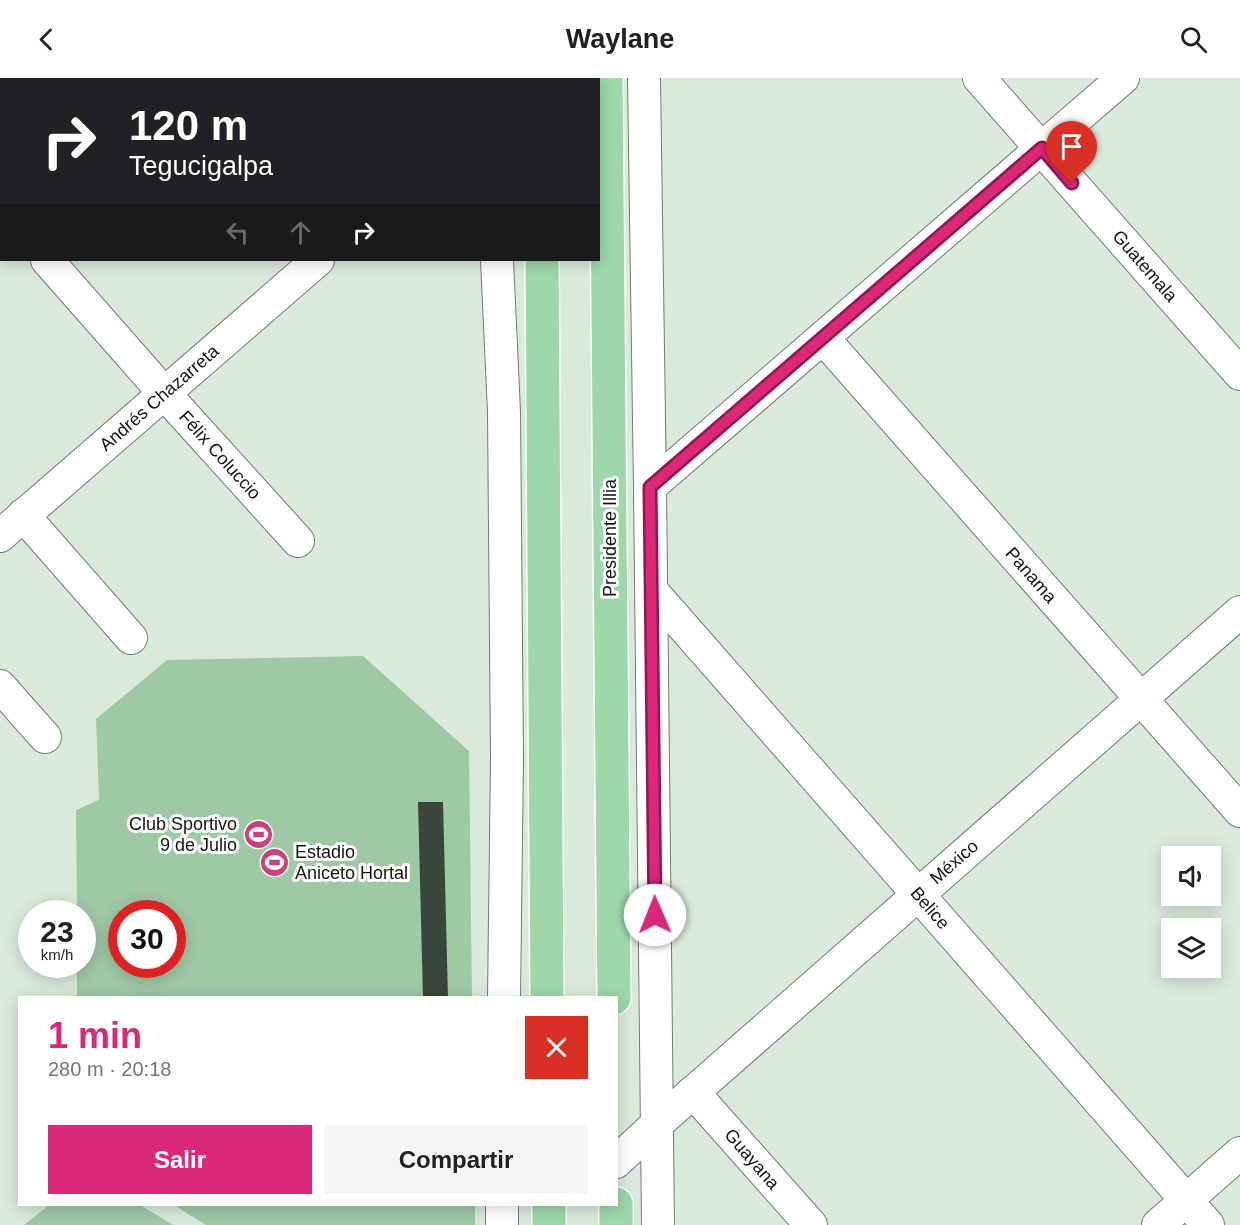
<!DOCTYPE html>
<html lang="es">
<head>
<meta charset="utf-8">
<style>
	body { margin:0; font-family:Arial,sans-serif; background:#f6f6f6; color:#202124; height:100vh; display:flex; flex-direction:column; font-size:22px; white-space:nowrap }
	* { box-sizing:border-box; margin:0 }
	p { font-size:20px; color:#757577 }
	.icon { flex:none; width:33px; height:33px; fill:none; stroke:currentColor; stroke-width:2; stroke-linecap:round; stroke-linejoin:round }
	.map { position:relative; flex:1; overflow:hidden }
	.panel { position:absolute; left:18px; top:918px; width:600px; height:210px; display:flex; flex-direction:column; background:#fff; border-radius:0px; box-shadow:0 3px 15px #0003 }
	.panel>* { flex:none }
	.top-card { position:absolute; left:0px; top:0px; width:600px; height:183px; box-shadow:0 3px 15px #0003; background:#202124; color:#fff; overflow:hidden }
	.controls { position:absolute; left:1161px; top:768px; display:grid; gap:12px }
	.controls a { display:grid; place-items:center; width:60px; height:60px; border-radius:0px; background:#fff; box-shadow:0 3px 15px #0003; font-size:30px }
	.speed { position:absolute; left:18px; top:822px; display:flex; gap:12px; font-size:30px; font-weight:700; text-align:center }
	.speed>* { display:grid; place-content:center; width:78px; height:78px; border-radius:50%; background:#fff; box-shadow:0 3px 15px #0003; line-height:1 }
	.speed small { font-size:15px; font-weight:400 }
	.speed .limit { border:9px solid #d22; background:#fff; color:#111 }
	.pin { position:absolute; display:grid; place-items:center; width:51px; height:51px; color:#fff; margin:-62px -26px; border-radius:50% 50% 50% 0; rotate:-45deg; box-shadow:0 0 6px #0007 }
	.pin .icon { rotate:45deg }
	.me { position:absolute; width:66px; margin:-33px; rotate:359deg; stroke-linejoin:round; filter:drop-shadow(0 0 4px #0008) }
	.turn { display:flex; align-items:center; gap:21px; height:126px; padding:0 30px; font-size:27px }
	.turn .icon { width:78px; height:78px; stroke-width:2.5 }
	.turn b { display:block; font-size:42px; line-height:51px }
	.lanes { display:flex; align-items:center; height:57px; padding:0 30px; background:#0003; justify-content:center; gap:30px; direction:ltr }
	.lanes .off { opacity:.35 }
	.round { display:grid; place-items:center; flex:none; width:63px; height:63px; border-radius:0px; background:#f6f6f6 }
	.summary { display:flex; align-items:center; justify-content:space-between; height:102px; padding:0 30px }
	h1 { font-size:36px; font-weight:700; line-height:45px; color:#db2777 }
	.cta { display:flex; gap:12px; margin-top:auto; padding:12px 30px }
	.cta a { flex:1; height:69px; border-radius:0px; background:#db2777; color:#fff; font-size:24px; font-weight:700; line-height:69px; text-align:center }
	.cta a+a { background:#f6f6f6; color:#202124 }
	header { display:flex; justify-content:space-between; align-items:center; height:78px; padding:0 30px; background:#fff; font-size:27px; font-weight:700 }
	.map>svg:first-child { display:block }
</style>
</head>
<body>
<header><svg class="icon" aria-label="back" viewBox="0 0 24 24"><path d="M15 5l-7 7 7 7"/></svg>Waylane<svg class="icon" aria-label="search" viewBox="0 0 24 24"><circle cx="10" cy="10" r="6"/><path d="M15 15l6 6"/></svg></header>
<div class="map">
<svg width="1240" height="1147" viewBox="0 0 1240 1147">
	<rect width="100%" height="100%" fill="#d9eadb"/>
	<g fill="#9fc8a5" fill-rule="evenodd">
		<path d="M363,578l106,95 3,246h-395v-32l5,-1v-50l-5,-1 -1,-103 23,-10 -3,-81 71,-59zM122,836h50v50h-50z"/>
		<path d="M49,1127h91l33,20h-149z"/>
		<path d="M174,1127h301v20h-269z"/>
	</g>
	<path fill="#39463b" d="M418,724h25l5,196h-25z"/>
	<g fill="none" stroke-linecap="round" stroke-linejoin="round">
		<defs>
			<g id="minor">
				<path d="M349,0l1,2"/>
				<path d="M644,0l6,409 8,738"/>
				<path d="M979,0l261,296"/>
				<path d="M498,2v-2"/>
				<path d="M0,128l2,2"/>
				<path d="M47,182l117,133 134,148"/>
				<path d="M497,182l7,152 3,347 -3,239"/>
				<path d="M823,260l417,473"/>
				<path d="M650,409l473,-409"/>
				<path d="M23,437l108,123"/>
				<path d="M0,458l318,-276"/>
				<path d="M652,513l556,634"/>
				<path d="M0,608l45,51"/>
				<path d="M693,1014l118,133"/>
				<path d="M616,1084l41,-38 583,-512"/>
				<path d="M502,1147v-21"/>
				<path d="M1158,1147l82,-72"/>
			</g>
			<g id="major">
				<path d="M541,0v2"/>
				<path d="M606,0l8,920"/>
				<path d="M542,182l5,738"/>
				<path d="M549,1126v21"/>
				<path d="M616,1126v21"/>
			</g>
		</defs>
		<use href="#minor" stroke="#6f7e71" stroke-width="34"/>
		<use href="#major" stroke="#fff" stroke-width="36"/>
		<use href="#minor" stroke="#fff" stroke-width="32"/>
		<use href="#major" stroke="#9dd7aa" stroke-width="33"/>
	</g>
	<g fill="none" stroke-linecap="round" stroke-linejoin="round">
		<defs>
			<path id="route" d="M655,837l-5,-428 392,-339 30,35"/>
		</defs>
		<use href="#route" stroke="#8e194d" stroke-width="15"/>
		<use href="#route" stroke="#db2777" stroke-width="10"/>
	</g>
	<defs>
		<symbol id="stadium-disc" viewBox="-11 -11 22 22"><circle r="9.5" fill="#cb417a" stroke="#fff"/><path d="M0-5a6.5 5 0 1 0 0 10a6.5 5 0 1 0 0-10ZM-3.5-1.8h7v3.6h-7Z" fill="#fff"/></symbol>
	</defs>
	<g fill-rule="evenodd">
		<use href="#stadium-disc" x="242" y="740" width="33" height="33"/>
		<use href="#stadium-disc" x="258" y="768" width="33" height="33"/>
	</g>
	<g text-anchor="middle" stroke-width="6" stroke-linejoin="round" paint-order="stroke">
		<g font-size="18" fill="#0f1510" stroke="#fff">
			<text transform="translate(1145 188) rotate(49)" y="6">Guatemala</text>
			<text transform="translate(159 320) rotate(-41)" y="6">Andrés Chazarreta</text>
			<text transform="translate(220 377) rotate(48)" y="6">Félix Coluccio</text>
			<text transform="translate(610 460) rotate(-90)" y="6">Presidente Illia</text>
			<text transform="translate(1031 497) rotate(49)" y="6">Panama</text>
			<text transform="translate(954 784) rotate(-41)" y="6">México</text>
			<text transform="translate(930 830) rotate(49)" y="6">Belice</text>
			<text transform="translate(752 1081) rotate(49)" y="6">Guayana</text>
		</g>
		<g font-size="18" fill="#0f1510" stroke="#fff" text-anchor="end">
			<text x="237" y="752">Club Sportivo<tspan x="237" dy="21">9 de Julio</tspan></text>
			<text x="295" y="780" text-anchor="start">Estadio<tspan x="295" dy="21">Aniceto Hortal</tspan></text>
		</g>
	</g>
</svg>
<div class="controls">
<a><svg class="icon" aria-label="sound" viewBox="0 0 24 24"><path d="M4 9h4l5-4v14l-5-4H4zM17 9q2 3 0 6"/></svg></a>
<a><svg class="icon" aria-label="layers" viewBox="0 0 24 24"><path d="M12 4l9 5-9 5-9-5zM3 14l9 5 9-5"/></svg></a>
</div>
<div class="speed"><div>23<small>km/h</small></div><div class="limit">30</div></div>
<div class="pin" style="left:1072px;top:105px;background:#d93025"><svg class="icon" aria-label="arrive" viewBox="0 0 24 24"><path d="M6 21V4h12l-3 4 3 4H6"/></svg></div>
<svg class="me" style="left:655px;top:837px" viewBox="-20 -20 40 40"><circle r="19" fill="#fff"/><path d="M0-13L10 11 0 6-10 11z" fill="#db2777"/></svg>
<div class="top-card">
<div class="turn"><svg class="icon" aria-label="right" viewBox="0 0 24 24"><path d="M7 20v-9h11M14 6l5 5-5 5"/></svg><div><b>120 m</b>Tegucigalpa</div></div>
<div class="lanes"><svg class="icon off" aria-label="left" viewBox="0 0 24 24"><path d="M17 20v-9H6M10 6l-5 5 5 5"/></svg><svg class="icon off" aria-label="ahead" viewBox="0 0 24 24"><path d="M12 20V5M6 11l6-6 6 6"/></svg><svg class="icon" aria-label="right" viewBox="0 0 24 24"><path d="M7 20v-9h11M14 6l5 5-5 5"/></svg></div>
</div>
<section class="panel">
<div class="summary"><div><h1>1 min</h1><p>280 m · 20:18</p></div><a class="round" style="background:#d93025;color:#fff"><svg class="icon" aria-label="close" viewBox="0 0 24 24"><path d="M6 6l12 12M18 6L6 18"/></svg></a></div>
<div class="cta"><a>Salir</a><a>Compartir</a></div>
</section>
</div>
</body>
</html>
